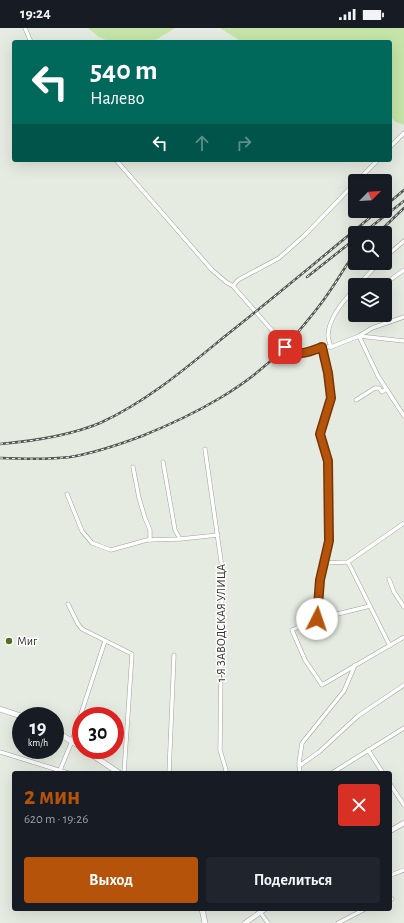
<!DOCTYPE html>
<html lang="ru">
<head>
<meta charset="utf-8">
<style>
	body { margin:0; font-family:"Alegreya Sans",sans-serif; background:#20242c; color:#f1f3f6; height:100vh; display:flex; flex-direction:column; font-size:15px; white-space:nowrap }
	* { box-sizing:border-box; margin:0 }
	p { font-size:13px; color:#9ea1a6 }
	.icon { flex:none; width:22px; height:22px; fill:none; stroke:currentColor; stroke-width:2; stroke-linecap:round; stroke-linejoin:round }
	.map { position:relative; flex:1; overflow:hidden }
	.panel { position:absolute; left:12px; top:743px; width:380px; height:140px; display:flex; flex-direction:column; background:#171b24; border-radius:4px; box-shadow:0 4px 16px #0002 }
	.panel>* { flex:none }
	.guide { position:absolute; left:12px; top:12px; width:380px; height:122px; border-radius:4px; box-shadow:0 4px 16px #0002; background:#00695c; color:#fff; overflow:hidden }
	.needle { width:26px; rotate:66deg }
	.tools { position:absolute; left:348px; top:146px; display:grid; gap:8px }
	.tools a { display:grid; place-items:center; width:44px; height:44px; border-radius:4px; background:#171b24; box-shadow:0 4px 16px #0002; font-size:20px }
	.speed { position:absolute; left:12px; top:679px; display:flex; gap:8px; font-size:20px; font-weight:700; text-align:center }
	.speed>* { display:grid; place-content:center; width:52px; height:52px; border-radius:50%; background:#171b24; box-shadow:0 4px 16px #0002; line-height:1 }
	.speed small { font-size:10px; font-weight:400 }
	.speed .limit { border:6px solid #d22; background:#fff; color:#111 }
	.pin { position:absolute; display:grid; place-items:center; width:34px; height:34px; color:#fff; margin:-17px; border-radius:8px; box-shadow:0 2px 6px #0006 }
	.me { position:absolute; width:44px; margin:-22px; rotate:4deg; stroke-linejoin:round; filter:drop-shadow(0 0 3px #0008) }
	.turn { display:flex; align-items:center; gap:14px; height:84px; padding:0 12px; font-size:18px }
	.turn .icon { width:52px; height:52px; stroke-width:2.5 }
	.turn b { display:block; font-size:28px; line-height:34px }
	.lanes { display:flex; align-items:center; height:38px; padding:0 12px; background:#0003; justify-content:center; gap:20px; direction:ltr }
	.lanes .off { opacity:.35 }
	.round { display:grid; place-items:center; flex:none; width:42px; height:42px; border-radius:4px; background:#20242c }
	.overview { display:flex; align-items:center; justify-content:space-between; height:68px; padding:0 12px }
	h1 { font-size:24px; font-weight:700; line-height:30px; color:#b45309 }
	.cta { display:flex; gap:8px; margin-top:auto; padding:8px 12px }
	.cta a { flex:1; height:46px; border-radius:4px; background:#b45309; color:#fff; font-size:16px; font-weight:700; line-height:46px; text-align:center }
	.cta a+a { background:#20242c; color:#f1f3f6 }
	.status { display:flex; justify-content:space-between; align-items:center; height:28px; padding:0 20px; background:#171b24; direction:ltr }
	.status svg { height:11px; fill:currentColor }
	.map>svg:first-child { display:block }
</style>
</head>
<body>
<div class="status"><b>19:24</b><svg viewBox="0 0 49 12"><path d="M0 12V9h3v3zM5 12V6h3v6zM10 12V3h3v9zM15 12V0h3v12zM26 1h20v11H26zM47 4h2v5h-2z"/></svg></div>
<div class="map">
<svg width="404" height="895" viewBox="0 0 404 895">
	<rect width="100%" height="100%" fill="#e6ebe1"/>
	<g fill="#c5e4a8">
		<path d="M88,0h87l-16,10 -9,4h-40l-11,-5z"/>
		<path d="M220,0h184v97l-8,-3 -6,-5v-75h-148z"/>
	</g>
	<g fill="none" stroke-linecap="round" stroke-linejoin="round">
		<defs>
			<g id="minor">
				<path d="M25,0l6,14"/>
				<path d="M390,119l14,-14"/>
				<path d="M116,132l96,110 14,12 7,4 57,65 13,2 19,-6h9l28,-11 13,-8 32,-11"/>
				<path d="M357,153l21,-21"/>
				<path d="M385,229l19,-16"/>
				<path d="M390,252l14,-10"/>
				<path d="M358,257l21,-22"/>
				<path d="M233,258l5,-6 41,-22 26,-23 50,-52"/>
				<path d="M359,308l19,40 26,40"/>
				<path d="M359,308l45,5"/>
				<path d="M331,319c-1,-3 -3,-8 -3,-12 1,-17 16,-35 27,-46"/>
				<path d="M356,372l19,-12h4l3,4 4,-3"/>
				<path d="M205,421l18,126 -1,10 -2,165 6,20 -1,3"/>
				<path d="M163,434l12,68 5,9"/>
				<path d="M133,439l6,31 6,20 5,12v10"/>
				<path d="M67,466l15,37 10,12 19,7 36,-10 33,-1 38,-4"/>
				<path d="M348,534l42,84"/>
				<path d="M324,535l24,-1 56,-39"/>
				<path d="M389,551l5,13 10,15"/>
				<path d="M68,576l10,20 4,5 50,25 -8,119"/>
				<path d="M370,578l-53,13 -25,11 13,30 17,25 82,-48"/>
				<path d="M317,591l3,-40 9,-38 -1,-80 -8,-27 11,-36 -3,-25 -6,-26"/>
				<path d="M368,722l15,23"/>
				<path d="M0,724l68,21"/>
				<path d="M299,738l20,-14 39,-36 46,-31"/>
				<path d="M60,742l12,-29 33,-100"/>
				<path d="M169,745l5,-118"/>
				<path d="M300,745l-1,-10 3,-20 42,-52 11,-26"/>
				<path d="M332,745l72,-45"/>
				<path d="M390,756l14,21"/>
				<path d="M391,847l13,-5"/>
				<path d="M390,872l2,-1"/>
				<path d="M260,884l8,11"/>
				<path d="M338,895l27,-14"/>
			</g>
			<g id="tertiary">
				<path d="M390,803l14,-8"/>
				<path d="M245,895l20,-14"/>
			</g>
			<g id="secondary">
				<path d="M0,681l21,7"/>
				<path d="M55,703l26,16"/>
				<path d="M85,722l34,23"/>
				<path d="M202,881l3,14"/>
			</g>
		</defs>
		<use href="#minor" stroke="#9ea39a" stroke-width="4.5"/>
		<use href="#tertiary" stroke="#9ea39a" stroke-width="5.5"/>
		<use href="#secondary" stroke="#9ea39a" stroke-width="6"/>
		<use href="#minor" stroke="#fff" stroke-width="3.5"/>
		<use href="#tertiary" stroke="#fff" stroke-width="4.5"/>
		<use href="#secondary" stroke="#fff" stroke-width="5"/>
		<defs>
			<g id="rail">
				<path d="M385,178l19,-16"/>
				<path d="M363,205l41,-32"/>
				<path d="M378,205l26,-25"/>
				<path d="M307,249l48,-38"/>
				<path d="M0,416c34,-3 69,-8 100,-21 46,-21 85,-54 124,-86 52,-41 103,-84 154,-126"/>
				<path d="M0,430c23,1 46,2 70,-1 25,-4 48,-12 72,-21 52,-21 104,-48 143,-89 14,-16 28,-32 40,-49 11,-15 20,-31 30,-46"/>
			</g>
		</defs>
		<use href="#rail" stroke="#535651" stroke-width="2.5"/>
		<use href="#rail" stroke="#fff" stroke-width="1" stroke-dasharray="3" stroke-linecap="butt"/>
	</g>
	<g fill="none" stroke-linecap="round" stroke-linejoin="round">
		<defs>
			<path id="route" d="M285,319c11,11 24,5 37,0l6,26 3,25 -11,36 8,27 1,80 -9,39 -3,39"/>
		</defs>
		<use href="#route" stroke="#753606" stroke-width="10"/>
		<use href="#route" stroke="#b45309" stroke-width="7"/>
	</g>
	<circle fill="#4f7027" stroke="#fff" stroke-width="1.5" cx="9" cy="613" r="4"/>
	<g text-anchor="middle" stroke-width="3" stroke-linejoin="round" paint-order="stroke">
		<g font-size="12" fill="#343632" stroke="#fff">
			<text transform="translate(221 595) rotate(-90)" y="4">1-Я ЗАВОДСКАЯ УЛИЦА</text>
		</g>
		<g font-size="12" fill="#343632" stroke="#fff" text-anchor="start">
			<text x="17" y="617">Миг</text>
		</g>
	</g>
</svg>
<div class="tools">
<a><svg class="needle" viewBox="-14 -14 28 28"><path d="M0-13l5 13h-10z" fill="#e53935"/><path d="M0 13l5-13h-10z" fill="#9ea1a6"/></svg></a>
<a><svg class="icon" aria-label="search" viewBox="0 0 24 24"><circle cx="10" cy="10" r="6"/><path d="M15 15l6 6"/></svg></a>
<a><svg class="icon" aria-label="layers" viewBox="0 0 24 24"><path d="M12 4l9 5-9 5-9-5zM3 14l9 5 9-5"/></svg></a>
</div>
<div class="speed"><div>19<small>km/h</small></div><div class="limit">30</div></div>
<div class="pin" style="left:285px;top:319px;background:#d93025"><svg class="icon" aria-label="arrive" viewBox="0 0 24 24"><path d="M6 21V4h12l-3 4 3 4H6"/></svg></div>
<svg class="me" style="left:317px;top:591px" viewBox="-20 -20 40 40"><circle r="19" fill="#fff"/><path d="M0-13L10 11 0 6-10 11z" fill="#b45309"/></svg>
<div class="guide">
<div class="turn"><svg class="icon" aria-label="left" viewBox="0 0 24 24"><path d="M17 20v-9H6M10 6l-5 5 5 5"/></svg><div><b>540 m</b>Налево</div></div>
<div class="lanes"><svg class="icon" aria-label="left" viewBox="0 0 24 24"><path d="M17 20v-9H6M10 6l-5 5 5 5"/></svg><svg class="icon off" aria-label="ahead" viewBox="0 0 24 24"><path d="M12 20V5M6 11l6-6 6 6"/></svg><svg class="icon off" aria-label="right" viewBox="0 0 24 24"><path d="M7 20v-9h11M14 6l5 5-5 5"/></svg></div>
</div>
<section class="panel">
<div class="overview"><div><h1>2 мин</h1><p>620 m · 19:26</p></div><a class="round" style="background:#d93025;color:#fff"><svg class="icon" aria-label="close" viewBox="0 0 24 24"><path d="M6 6l12 12M18 6L6 18"/></svg></a></div>
<div class="cta"><a>Выход</a><a>Поделиться</a></div>
</section>
</div>
</body>
</html>
